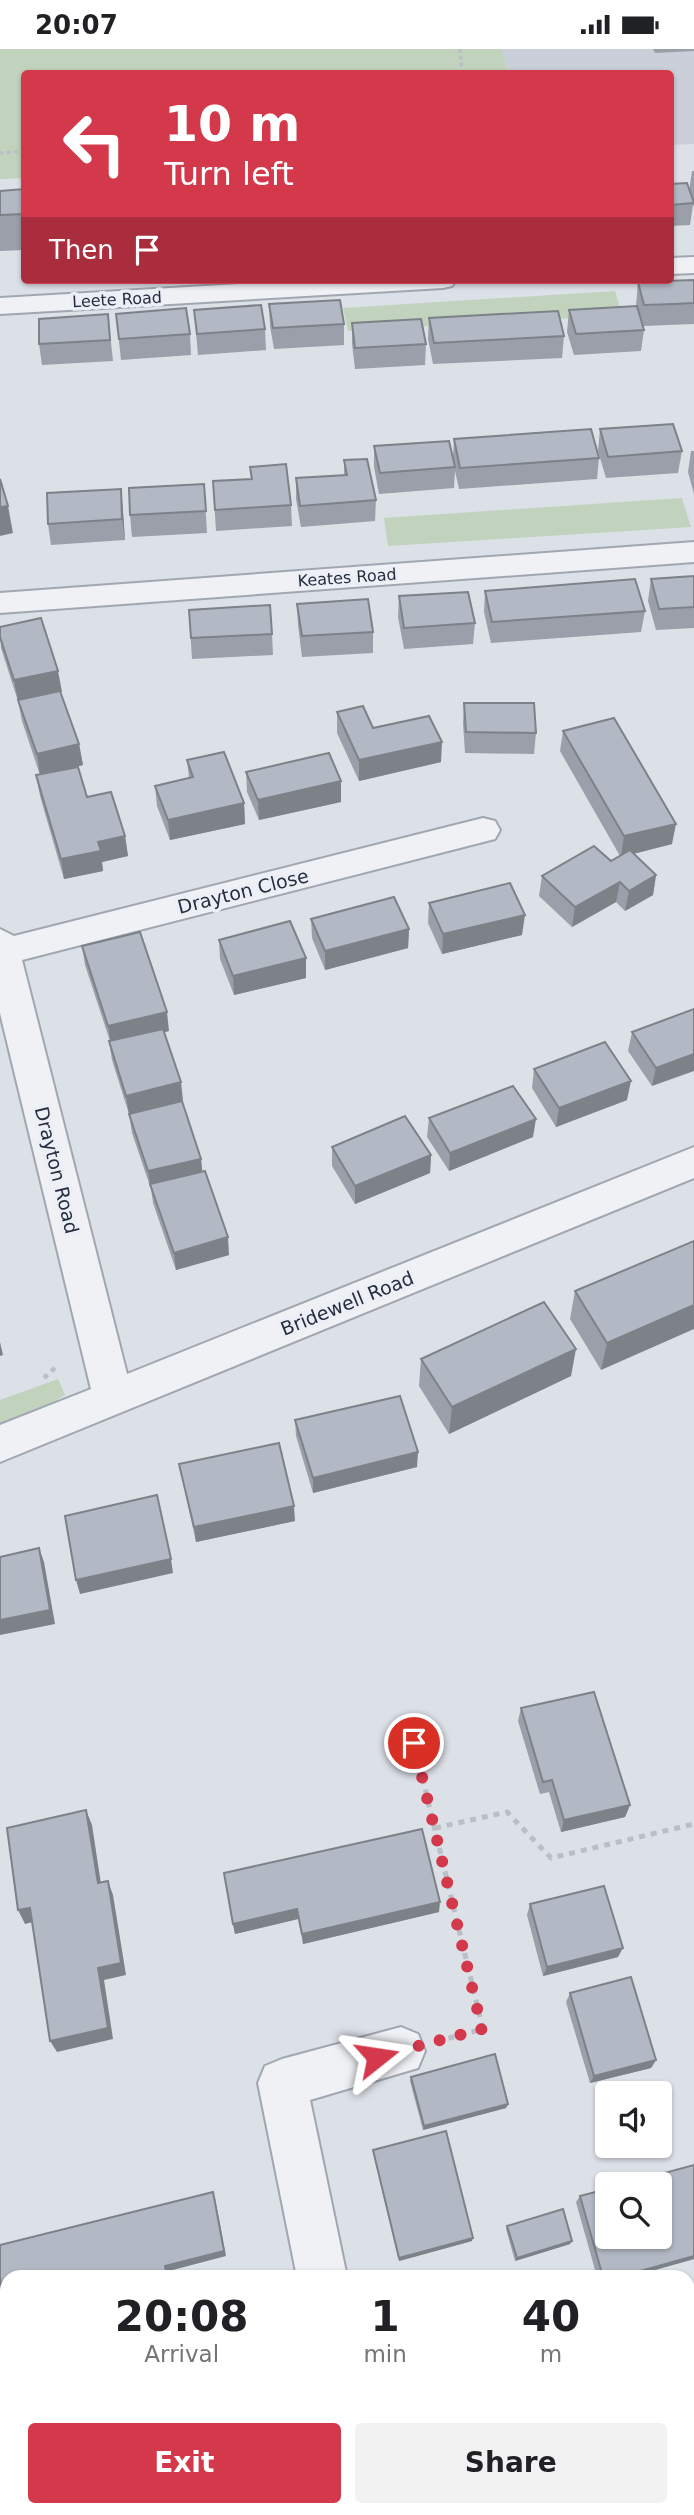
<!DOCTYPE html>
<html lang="en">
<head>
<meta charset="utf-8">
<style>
	body { margin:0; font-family:"DejaVu Sans",sans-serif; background:#f2f2f2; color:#202124; height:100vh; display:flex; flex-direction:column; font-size:26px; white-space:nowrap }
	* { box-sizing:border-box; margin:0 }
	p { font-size:23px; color:#757577 }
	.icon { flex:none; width:38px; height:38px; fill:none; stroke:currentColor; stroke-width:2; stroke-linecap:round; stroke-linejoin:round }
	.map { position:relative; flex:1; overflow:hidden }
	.drawer { position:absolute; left:0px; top:2221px; width:695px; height:247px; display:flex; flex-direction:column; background:#fff; border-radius:21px 21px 0 0; box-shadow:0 2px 5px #0004 }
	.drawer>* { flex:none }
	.hud { position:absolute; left:21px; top:21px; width:653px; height:214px; border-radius:7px; box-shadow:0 2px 5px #0004; background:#d4394b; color:#fff; overflow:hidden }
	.buttons { position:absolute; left:595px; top:2032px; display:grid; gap:14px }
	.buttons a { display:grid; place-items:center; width:77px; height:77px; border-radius:7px; background:#fff; box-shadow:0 2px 5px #0004; font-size:35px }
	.pin { position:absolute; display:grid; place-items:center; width:60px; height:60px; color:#fff; margin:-30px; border:4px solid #fff; border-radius:50%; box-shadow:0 2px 7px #0007 }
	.me { position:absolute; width:77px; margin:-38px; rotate:75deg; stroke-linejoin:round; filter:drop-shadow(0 0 5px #0008) }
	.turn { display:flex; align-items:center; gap:24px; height:147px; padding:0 28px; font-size:32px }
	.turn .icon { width:91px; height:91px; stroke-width:2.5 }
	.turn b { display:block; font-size:49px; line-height:60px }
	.then { display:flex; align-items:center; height:66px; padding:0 28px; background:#0003; gap:14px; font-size:26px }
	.eta { display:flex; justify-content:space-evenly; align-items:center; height:119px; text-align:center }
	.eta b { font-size:42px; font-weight:700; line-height:49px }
	.cta { display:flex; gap:14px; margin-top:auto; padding:14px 28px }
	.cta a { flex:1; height:80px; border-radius:7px; background:#d4394b; color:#fff; font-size:28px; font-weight:700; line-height:80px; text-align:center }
	.cta a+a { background:#f2f2f2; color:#202124 }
	.status { display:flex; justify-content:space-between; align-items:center; height:49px; padding:0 35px; background:#fff; direction:ltr }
	.status svg { height:19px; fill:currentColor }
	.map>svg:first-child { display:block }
</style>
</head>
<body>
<div class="status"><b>20:07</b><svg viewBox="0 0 49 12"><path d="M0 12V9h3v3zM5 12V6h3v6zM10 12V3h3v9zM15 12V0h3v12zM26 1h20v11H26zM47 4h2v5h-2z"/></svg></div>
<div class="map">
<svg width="694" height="2466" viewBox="0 0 694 2466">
	<rect width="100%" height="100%" fill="#dce0e7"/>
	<path fill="#cacfd9" d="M501,0h193v95l-24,1v-72h-161z"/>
	<g fill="#c1d2bd">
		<path d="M0,0h501l8,24h-485v105l-24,1z"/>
		<path d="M615,242l7,24 -274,16 -5,-23z"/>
		<path d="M682,449l9,29 -303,19 -4,-28z"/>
		<path d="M58,1330l7,16 -32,19 -33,12v-26z"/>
	</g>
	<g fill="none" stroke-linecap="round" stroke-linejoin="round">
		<defs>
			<g id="street">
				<path d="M694,208v16l-24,1v-16z"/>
				<path d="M308,231h148l-4,6 -9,2 -443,26v-16z"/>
				<path d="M694,493v20l-694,51v-20z"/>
				<path d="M483,769l12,3 5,9 -5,9 -473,121 105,414 567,-227v31l-694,284v-37l91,-36 -91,-376v-84l14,7z"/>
				<path d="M401,1978l17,7 7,17 -7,17 -108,32 37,177h-50l-39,-194 7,-17 17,-7z"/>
				<rect x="0" y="2371" width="7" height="52"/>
				<path d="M688,2401l6,2v59l-6,-3z"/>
				<rect x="53" y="2460" width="54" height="6"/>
			</g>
		</defs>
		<use href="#street" stroke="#a1a7b1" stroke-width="4"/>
		<g stroke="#babec5" stroke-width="3.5" stroke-dasharray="3.5 3.5" stroke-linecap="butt">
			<path d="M460,0l2,24"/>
			<path d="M0,104l24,-2"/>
		</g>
		<path stroke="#babec5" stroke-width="4.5" stroke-dasharray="5 5" stroke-linecap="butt" d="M44,1329l14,-13"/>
		<g stroke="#babec5" stroke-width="5" stroke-dasharray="6 6" stroke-linecap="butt">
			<path d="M414,1694l69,286 -37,10"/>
			<path d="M435,1779l72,-16 44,46 143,-34"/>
		</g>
		<use href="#street" fill="#eff1f5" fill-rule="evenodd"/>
	</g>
	<g fill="#9a9fa9">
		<path d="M653,0h41v2l-39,2z"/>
		<path d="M692,122h2v35l-1,-1 -3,20 -20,1v-42l19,7z"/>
		<path d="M24,140v61l-24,1v-60z"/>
		<path d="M694,231v44l-51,2 1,4 -3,21 -67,4 -7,-23 2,-22 67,-4 2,-24z"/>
		<path d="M269,255l75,20v21l-70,4 -4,-23z"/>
		<path d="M194,261l71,19 1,21 -68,5z"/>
		<path d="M108,265l5,47 -71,4 -3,-21z"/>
		<path d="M116,265l74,20 1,21 -70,5z"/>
		<path d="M429,269l135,18 -2,22 -129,6 -5,-25z"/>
		<path d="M352,274l74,21 -1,21 -70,4 -3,-25z"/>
		<path d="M600,380l82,22 -4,22 -72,5 -8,-27z"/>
		<path d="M454,390l145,19 -2,21 -138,10 -4,-18 -1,17 -75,6 -5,-27v-21l79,11z"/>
		<path d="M691,402h3v43l-6,-22z"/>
		<path d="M344,411l32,40 -1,21 -74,6 -5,-28v-21l48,-3z"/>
		<path d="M250,418l41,38 1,21 -76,5 -3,-50 38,-2z"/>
		<path d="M204,435l3,49 -75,4 -2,-22z"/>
		<path d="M121,440l4,51 -74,5 -3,-21z"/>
		<path d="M694,527v52l-38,2 -8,-29 3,-22z"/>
		<path d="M485,542l160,20 -4,21 -150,11 -7,-31z"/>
		<path d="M399,547l76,27 -2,21 -69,5 -6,-32z"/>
		<path d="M297,555l76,28v21l-71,4 -4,-32z"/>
		<path d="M189,561l83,24 1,21 -81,4z"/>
		<path d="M0,578l62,65h-2l19,52 4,21 -43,10 -18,-54 -4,-20 -17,-53z"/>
		<path d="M464,654l72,30 -2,21 -69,-1 -2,-30z"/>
		<path d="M337,663l36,16 68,34 -82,19 -22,-48z"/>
		<path d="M563,682l109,113 -39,10 23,21 -3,20 -28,16 -9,-9 -44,25 -33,-31 3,-20 69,-15 9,-5 -60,-105z"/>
		<path d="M187,711l57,43 1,21 -75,16 -13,-34 -2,-20 34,-8z"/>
		<path d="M246,723l95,30 -82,18 -12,-28z"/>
		<path d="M36,726l51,22 38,39 3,20 -26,6 1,9 -39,8 -24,-83z"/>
		<path d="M429,854l93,32 -80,19 -14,-31z"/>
		<path d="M311,870l98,10 -1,19 -83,22 -13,-32z"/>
		<path d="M219,891l87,38 -72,17 -14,-36z"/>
		<path d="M82,897l87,85 -5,1 18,69 19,58 1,13 27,83 -53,15 -23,-67 -2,-14 -19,-56 -3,-19 -17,-54 -3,-19h1l-25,-76z"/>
		<path d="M694,960l-42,77 -24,-35 4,-19z"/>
		<path d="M534,1020l93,31 -71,27 -24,-39z"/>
		<path d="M429,1069l104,19 -84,34 -22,-34z"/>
		<path d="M332,1098l99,8 -1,18 -75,31 -23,-38z"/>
		<path d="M694,1192l-93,129 -31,-51 5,-28z"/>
		<path d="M421,1310l150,17 -122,58 -30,-48z"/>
		<path d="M295,1371l122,47 -104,26 -17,-57z"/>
		<path d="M179,1415l116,57 -99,21z"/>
		<path d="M521,1659l109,97 -5,12 -64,15 -12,-40 -9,2 -22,-73z"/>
		<path d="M224,1824l215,39 -136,32 -5,-25 -63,15z"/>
		<path d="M530,1855l88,53 -75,19 -16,-61z"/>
		<path d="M570,1944l86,67 -5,8 -61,15 -24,-81z"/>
		<path d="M411,2028l97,27 -2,4 -83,22 -13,-49z"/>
		<path d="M373,2101l99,91 -73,20 -26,-108z"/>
		<path d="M694,2116v94l-64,18h-33l-21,-75 4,-6z"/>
		<path d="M507,2177l63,18 -55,17 -9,-32z"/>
	</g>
	<g fill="#7d8289">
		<path d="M121,440l2,21 2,30 -3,-21z"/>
		<path d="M8,457l5,27 -13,3v-29z"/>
		<path d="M58,622l4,21 -44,9 -4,-21z"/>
		<path d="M442,693l-1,20 -82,19v-21z"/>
		<path d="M79,695l4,21 -43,10 -3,-21z"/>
		<path d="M341,732v21l-82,18 -1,-20z"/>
		<path d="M244,754l1,21 -75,16 -2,-20z"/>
		<path d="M676,775l-4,20 -51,13 3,-21z"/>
		<path d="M125,787l3,20 -26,6 1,9 -39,8 -3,-20 37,-17z"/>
		<path d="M656,826l-3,20 -28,16 4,-20z"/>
		<path d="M620,833l-4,20 -44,25 3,-20z"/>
		<path d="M525,866l-3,20 -80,19 1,-20z"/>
		<path d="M409,880l-1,19 -83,22v-19z"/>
		<path d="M306,909v20l-72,17 -1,-19z"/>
		<path d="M167,963l2,19 -58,14 -3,-19z"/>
		<path d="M694,1005v17l-42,15 4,-18z"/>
		<path d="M631,1032l-4,19 -71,27 3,-19z"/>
		<path d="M181,1033l2,19 -54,13 -3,-18z"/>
		<path d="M536,1070l-3,18 -84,34 1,-18z"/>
		<path d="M431,1106l-1,18 -75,31v-18z"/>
		<path d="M201,1110l2,19 -53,7 -2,-14z"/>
		<path d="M228,1188l1,18 -53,15 -2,-17z"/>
		<path d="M694,1256v24l-93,41 6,-27z"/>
		<path d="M0,1293l3,13 -3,1z"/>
		<path d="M576,1300l-5,27 -122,58 3,-27z"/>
		<path d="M418,1403l-1,15 -104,26v-15z"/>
		<path d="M294,1457l1,15 -99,21 -2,-15z"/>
		<path d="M39,1499l5,14 11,62 -55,11v-15z"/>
		<path d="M171,1510l2,14 -93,21 -4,-14z"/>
		<path d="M630,1756l-5,12 -64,15 3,-12z"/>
		<path d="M86,1761l6,15 11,72 -5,-14z"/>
		<path d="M108,1832l5,14 13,80 -22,5 9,59 -56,13 -7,-11 48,-73z"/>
		<path d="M440,1853l-1,10 -136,32 -1,-10z"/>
		<path d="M30,1859l7,13 -12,3 -7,-14z"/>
		<path d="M297,1860l1,10 -63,15 -2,-10z"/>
		<path d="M623,1899l-5,9 -75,19 4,-9z"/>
		<path d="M656,2011l-5,8 -61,15 4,-7z"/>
		<path d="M508,2055l-2,4 -83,22 1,-4z"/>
		<path d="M213,2143l2,6 11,58 -57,15v6h-2l-2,-11z"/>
		<path d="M473,2189l-1,3 -73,20v-3z"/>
		<path d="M572,2192l-2,3 -55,17 2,-3z"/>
		<path d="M694,2207v3l-64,18h-11z"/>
	</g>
	<g fill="#b3b9c4" stroke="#7d8289" stroke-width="2">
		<path d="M687,134l7,20 -24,2v-21z"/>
		<path d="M24,140v25l-24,1v-24z"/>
		<path d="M694,231v23l-20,1 -30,1 -6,-23z"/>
		<path d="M340,251l4,24 -71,4 -4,-24z"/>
		<path d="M261,256l4,24 -68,5 -3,-24z"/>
		<path d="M637,257l7,24 -68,4 -7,-24z"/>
		<path d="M186,259l4,26 -71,5 -3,-25z"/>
		<path d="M558,262l6,25 -130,7 -5,-25z"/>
		<path d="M108,265l2,26 -71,4v-25z"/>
		<path d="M421,270l5,25 -71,4 -3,-25z"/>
		<path d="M673,375l9,27 -74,6 -8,-28z"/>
		<path d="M591,380l8,29 -139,10 -6,-29z"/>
		<path d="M449,392l6,26 -75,6 -6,-27z"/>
		<path d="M367,410l9,41 -76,6 -4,-28 51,-3 -3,-15z"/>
		<path d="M286,415l5,41 -76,5 -2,-29 39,-2 -2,-12z"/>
		<path d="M0,430l8,27 -8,1z"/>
		<path d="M204,435l2,27 -76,4 -1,-27z"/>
		<path d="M121,440l1,30 -74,5 -1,-31z"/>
		<path d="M694,527v31l-35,2 -8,-30z"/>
		<path d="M635,530l10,32 -153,11 -7,-31z"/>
		<path d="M468,543l7,31 -71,5 -5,-32z"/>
		<path d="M368,550l5,33 -71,4 -5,-32z"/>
		<path d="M270,556l2,29 -81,4 -2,-28z"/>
		<path d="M41,569l17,53 -44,9 -14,-43v-10z"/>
		<path d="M60,642l19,53 -42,10 -19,-54z"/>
		<path d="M464,654h70l2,30 -70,-1z"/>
		<path d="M363,657l10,22 56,-12 13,26 -83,18 -22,-48z"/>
		<path d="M614,669l62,106 -52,12 -61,-105z"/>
		<path d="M224,703l20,51 -76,17 -13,-34 38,-9 -6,-17z"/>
		<path d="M329,704l12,28 -83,19 -12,-28z"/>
		<path d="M78,718l9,30 24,-5 14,44 -27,6 3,9 -40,8 -25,-84z"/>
		<path d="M594,797l17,15 19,-11 26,25 -27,16 -9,-9 -45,25 -33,-31z"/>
		<path d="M510,834l15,32 -82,19 -14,-31z"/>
		<path d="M394,848l15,32 -84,22 -14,-32z"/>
		<path d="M290,872l16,37 -73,18 -14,-36z"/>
		<path d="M140,883l27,80 -59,14 -26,-80z"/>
		<path d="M694,960v45l-38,14 -24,-36z"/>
		<path d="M163,980l18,53 -55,14 -17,-55z"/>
		<path d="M605,993l26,39 -72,27 -25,-39z"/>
		<path d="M513,1037l23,33 -86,34 -21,-35z"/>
		<path d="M182,1052l19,58 -53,12 -19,-57z"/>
		<path d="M405,1067l26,39 -76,31 -23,-39z"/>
		<path d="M205,1122l23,66 -54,16 -24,-69z"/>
		<path d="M694,1192v64l-87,38 -32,-52z"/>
		<path d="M544,1253l32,47 -124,58 -31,-48z"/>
		<path d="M400,1347l18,56 -105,26 -18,-58z"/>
		<path d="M279,1394l15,63 -100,21 -15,-63z"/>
		<path d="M157,1446l14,64 -95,21 -11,-64z"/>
		<path d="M39,1499l11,62 -50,10v-63z"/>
		<path d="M594,1643l36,113 -66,15 -12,-40 -9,2 -22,-74z"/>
		<path d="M86,1761l12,73 10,-2 13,82 -23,5 10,60 -58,13 -20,-133 -12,2 -11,-82z"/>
		<path d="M422,1780l18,73 -138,32 -5,-25 -64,15 -9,-51z"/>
		<path d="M604,1837l19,62 -76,19 -17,-63z"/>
		<path d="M631,1928l25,83 -62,16 -24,-83z"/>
		<path d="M495,2005l13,50 -84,22 -13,-49z"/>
		<path d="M446,2082l27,107 -74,20 -26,-108z"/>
		<path d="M694,2116v91l-75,21h-16l-23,-81 27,-7v48h53v-53h-36z"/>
		<path d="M213,2143l11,59 -59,15 2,11h-160v55l-7,-55v-32z"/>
		<path d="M563,2160l9,32 -55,17 -10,-32z"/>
		<path d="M252,2460h62v6z"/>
		<path d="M394,2460h32v6h-33z"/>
		<path d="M486,2460h48l-5,6h-38z"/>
	</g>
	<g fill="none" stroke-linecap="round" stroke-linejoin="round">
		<path stroke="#d4394b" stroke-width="12" stroke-dasharray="0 21.6" d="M377,2008l105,-28 -68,-286"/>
	</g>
	<g text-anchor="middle" stroke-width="7" stroke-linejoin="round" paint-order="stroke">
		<g font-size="16" fill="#252d3e" stroke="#eceff5">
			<text transform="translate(117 250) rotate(-3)" y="6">Leete Road</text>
			<text transform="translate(347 528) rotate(-4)" y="6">Keates Road</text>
		</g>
		<g font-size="19" fill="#252d3e" stroke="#eceff5">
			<text transform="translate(243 842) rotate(-14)" y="7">Drayton Close</text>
			<text transform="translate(57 1121) rotate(76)" y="7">Drayton Road</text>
			<text transform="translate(347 1254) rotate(-22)" y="7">Bridewell Road</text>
		</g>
	</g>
</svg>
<div class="buttons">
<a><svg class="icon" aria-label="sound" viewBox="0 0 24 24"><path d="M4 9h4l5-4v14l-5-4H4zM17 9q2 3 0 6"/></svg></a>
<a><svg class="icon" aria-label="search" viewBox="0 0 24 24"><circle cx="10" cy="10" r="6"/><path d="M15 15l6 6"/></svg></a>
</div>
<div class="pin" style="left:414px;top:1694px;background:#d93025"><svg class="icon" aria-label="arrive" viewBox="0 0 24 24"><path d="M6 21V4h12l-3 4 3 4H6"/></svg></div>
<svg class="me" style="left:377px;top:2008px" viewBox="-20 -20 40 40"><path d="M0-17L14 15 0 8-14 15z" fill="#d4394b" stroke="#fff" stroke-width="4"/></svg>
<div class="hud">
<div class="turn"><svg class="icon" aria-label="left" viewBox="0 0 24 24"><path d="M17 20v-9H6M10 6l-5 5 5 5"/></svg><div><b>10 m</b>Turn left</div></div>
<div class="then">Then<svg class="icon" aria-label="arrive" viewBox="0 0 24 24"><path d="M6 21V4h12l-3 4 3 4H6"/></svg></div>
</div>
<section class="drawer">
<div class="eta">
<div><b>20:08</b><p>Arrival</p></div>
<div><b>1</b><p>min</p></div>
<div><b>40</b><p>m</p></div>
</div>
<div class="cta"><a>Exit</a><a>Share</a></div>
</section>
</div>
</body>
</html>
